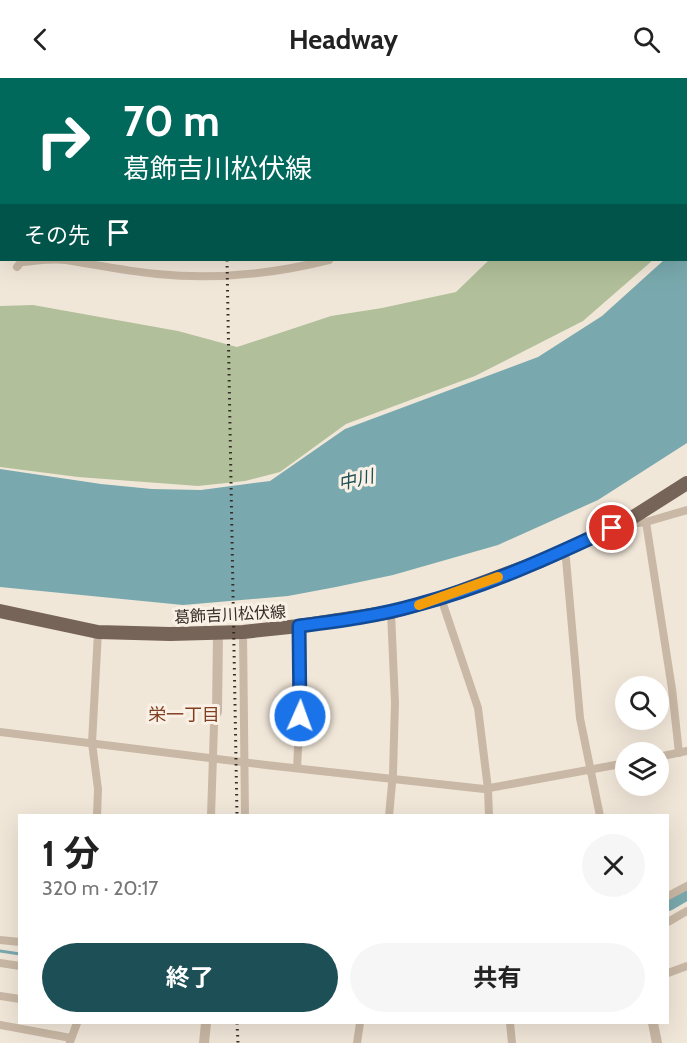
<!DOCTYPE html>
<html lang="ja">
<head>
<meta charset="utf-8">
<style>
	body { margin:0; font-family:Cabin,"Noto Sans JP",sans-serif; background:#f6f6f6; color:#222; height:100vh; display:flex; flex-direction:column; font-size:22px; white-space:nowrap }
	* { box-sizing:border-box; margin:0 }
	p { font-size:20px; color:#767676 }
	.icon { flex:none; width:33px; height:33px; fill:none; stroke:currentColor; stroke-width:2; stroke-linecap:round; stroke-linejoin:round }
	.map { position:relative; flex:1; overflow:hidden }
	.drawer { position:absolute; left:18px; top:736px; width:651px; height:210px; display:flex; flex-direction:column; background:#fff; border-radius:0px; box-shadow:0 6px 24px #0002 }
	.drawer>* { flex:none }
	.banner { position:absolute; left:0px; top:0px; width:687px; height:183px; box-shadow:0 6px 24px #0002; background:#00695c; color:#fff; overflow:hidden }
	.tools { position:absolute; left:615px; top:598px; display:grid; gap:12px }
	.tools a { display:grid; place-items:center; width:54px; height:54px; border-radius:50%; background:#fff; box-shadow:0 6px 24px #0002; font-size:30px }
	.pin { position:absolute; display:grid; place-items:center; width:51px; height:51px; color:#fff; margin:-26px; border:3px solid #fff; border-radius:50%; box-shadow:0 2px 6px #0007 }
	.me { position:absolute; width:66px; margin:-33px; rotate:2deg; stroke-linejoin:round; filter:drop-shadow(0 0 4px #0008) }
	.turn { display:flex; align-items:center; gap:21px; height:126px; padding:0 24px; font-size:27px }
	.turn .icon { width:78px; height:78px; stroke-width:2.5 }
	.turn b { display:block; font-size:42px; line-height:51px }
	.then { display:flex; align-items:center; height:57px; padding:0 24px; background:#0003; gap:12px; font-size:22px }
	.round { display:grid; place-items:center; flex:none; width:63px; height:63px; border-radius:32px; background:#f6f6f6 }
	.head { display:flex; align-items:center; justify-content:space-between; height:102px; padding:0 24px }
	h1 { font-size:36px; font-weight:700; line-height:45px }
	.primary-button { display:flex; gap:12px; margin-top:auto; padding:12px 24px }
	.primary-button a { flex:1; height:69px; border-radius:36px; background:#1d4f56; color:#fff; font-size:24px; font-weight:700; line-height:69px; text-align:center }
	.primary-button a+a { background:#f6f6f6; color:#222 }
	header { display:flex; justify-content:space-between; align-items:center; height:78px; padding:0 24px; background:#fff; font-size:27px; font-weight:700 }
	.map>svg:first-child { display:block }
</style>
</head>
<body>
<header><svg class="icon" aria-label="back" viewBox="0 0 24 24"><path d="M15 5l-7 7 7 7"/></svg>Headway<svg class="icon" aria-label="search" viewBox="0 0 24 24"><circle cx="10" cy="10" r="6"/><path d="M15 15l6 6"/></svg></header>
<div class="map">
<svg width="687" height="965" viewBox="0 0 687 965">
	<rect width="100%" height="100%" fill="#f1e7d9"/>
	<g fill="#b1c09a">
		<path d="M681,0h6l-1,151v-149l-6,-1z"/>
		<path d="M489,182h164l-70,61 -108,55 -129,48 -66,48 -35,9 -47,5 -120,-9 -78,-10v-161l33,-1 145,26 59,16 94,-31 51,-8 74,-16z"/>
	</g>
	<path fill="#79a9ae" d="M687,158v207l-89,57 -100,45 -105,30 -57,12 -48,9 -105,9 -183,-18v-118l101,15 51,5 49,1 69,-9 75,-52 193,-72 64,-41 62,-56h22z"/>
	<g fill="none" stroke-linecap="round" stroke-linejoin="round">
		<path stroke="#79a9ae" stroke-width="3" d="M0,873l20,3"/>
		<path stroke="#79a9ae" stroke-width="16" d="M668,825l19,-11"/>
		<g stroke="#c9b8a5" stroke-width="8">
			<path d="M621,2l1,-2"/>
			<path d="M17,189l4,-5c14,-1 31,-4 45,-2 31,5 61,11 91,14 58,6 116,0 172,-14"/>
			<path d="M627,443l2,3 17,-2 41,-12"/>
			<path d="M646,444l26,167 7,64"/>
			<path d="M563,473l3,8 14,159 20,98"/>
			<path d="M441,520l37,110 10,81 1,27"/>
			<path d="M243,554l2,184"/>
			<path d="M0,654l266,33 218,24 142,-26"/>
			<path d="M658,679l29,-6"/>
			<path d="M297,690l4,-77 -2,-65"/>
			<path d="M97,738l1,-27 -6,-46 6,-111"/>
			<path d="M211,738l3,-90 3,-14"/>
			<path d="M389,738l4,-43 2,-70 -4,-91"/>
			<path d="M668,818l19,-10"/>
			<path d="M668,844l19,-11"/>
			<path d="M0,862l20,2"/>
			<path d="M0,885l20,3"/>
			<path d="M668,895l19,-7"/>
			<path d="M0,918l20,3"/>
			<path d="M510,945l2,20"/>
			<path d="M0,947l71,13"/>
			<path d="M70,964l7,-19"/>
			<path d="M357,965l3,-20"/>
		</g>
		<g stroke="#c9b8a5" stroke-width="10">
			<path d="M217,634l1,-79"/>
			<path d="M653,945l4,20"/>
			<path d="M204,965l2,-20"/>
		</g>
		<path stroke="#776458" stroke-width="14" d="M0,533l98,21 72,2 73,-2 56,-6 92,-14 50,-14 100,-37 86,-40 60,-38"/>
		<g stroke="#352c27" stroke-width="3" stroke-dasharray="1.5 4.5" stroke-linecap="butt">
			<path d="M222,0v2"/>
			<path d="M227,182l10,556"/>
			<path d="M237,945l1,20"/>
		</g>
	</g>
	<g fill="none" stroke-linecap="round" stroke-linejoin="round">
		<defs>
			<path id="route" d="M300,638l-1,-90c39,-5 79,-10 117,-21 68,-18 133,-47 196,-77"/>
		</defs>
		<use href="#route" stroke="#114b97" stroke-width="15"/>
		<use href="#route" stroke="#1a73e8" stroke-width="10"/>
		<path stroke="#f59e0b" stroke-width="10" d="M419,527l79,-28"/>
	</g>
	<g text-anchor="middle" stroke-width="6" stroke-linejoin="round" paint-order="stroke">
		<g font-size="16" fill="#352c27" stroke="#f9f1e5">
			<text transform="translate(230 536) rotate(-3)" y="6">葛飾吉川松伏線</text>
		</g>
		<g font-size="18" font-style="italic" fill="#1d4f56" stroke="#f9f1e5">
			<text transform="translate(356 402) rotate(-13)" y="6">中川</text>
		</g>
		<g font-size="18" fill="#833d20" stroke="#f9f1e5">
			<text x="184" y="643">栄一丁目</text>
		</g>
	</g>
</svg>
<div class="tools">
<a><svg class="icon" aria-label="search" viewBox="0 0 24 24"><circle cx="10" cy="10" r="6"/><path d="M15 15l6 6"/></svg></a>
<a><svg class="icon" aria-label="layers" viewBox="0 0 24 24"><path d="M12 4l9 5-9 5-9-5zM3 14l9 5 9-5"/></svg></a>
</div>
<div class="pin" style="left:612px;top:450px;background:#d93025"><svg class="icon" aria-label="arrive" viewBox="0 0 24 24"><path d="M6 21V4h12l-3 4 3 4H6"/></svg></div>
<svg class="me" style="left:300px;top:638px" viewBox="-20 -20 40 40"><circle r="17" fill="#1a73e8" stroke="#fff" stroke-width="3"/><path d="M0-11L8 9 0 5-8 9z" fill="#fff"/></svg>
<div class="banner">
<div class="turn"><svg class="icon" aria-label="right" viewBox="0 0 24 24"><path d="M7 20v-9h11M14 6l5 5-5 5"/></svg><div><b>70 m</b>葛飾吉川松伏線</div></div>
<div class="then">その先<svg class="icon" aria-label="arrive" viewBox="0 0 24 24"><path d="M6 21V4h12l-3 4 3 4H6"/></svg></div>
</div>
<section class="drawer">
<div class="head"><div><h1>1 分</h1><p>320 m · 20:17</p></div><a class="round"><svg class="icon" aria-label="close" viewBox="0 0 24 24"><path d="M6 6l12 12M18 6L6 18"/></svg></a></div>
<div class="primary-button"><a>終了</a><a>共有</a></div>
</section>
</div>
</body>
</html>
